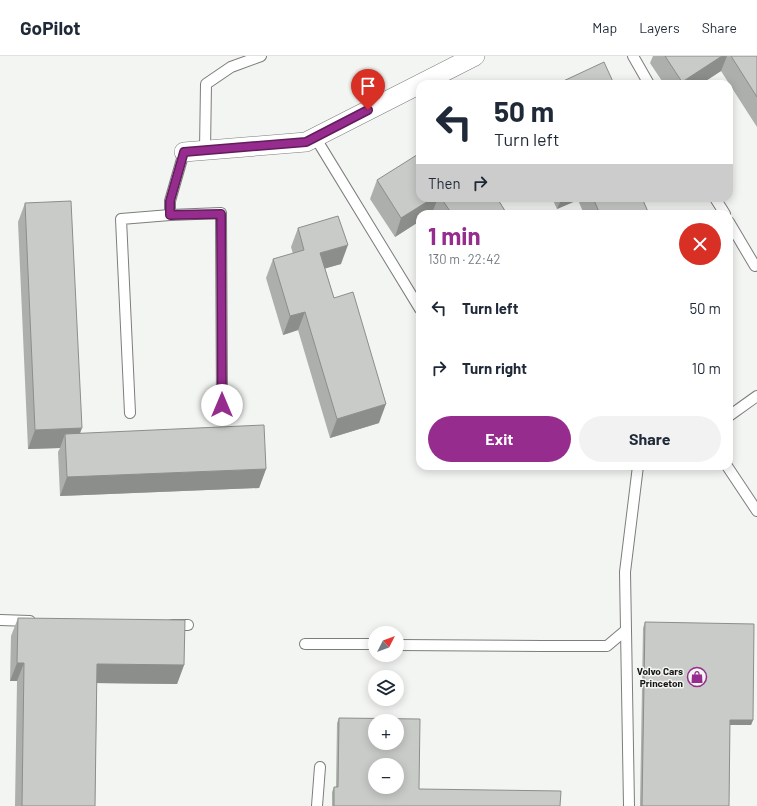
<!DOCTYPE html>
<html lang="en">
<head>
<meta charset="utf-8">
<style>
	body { margin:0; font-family:Barlow,sans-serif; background:#f2f2f3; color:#1f2937; height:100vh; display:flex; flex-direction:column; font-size:15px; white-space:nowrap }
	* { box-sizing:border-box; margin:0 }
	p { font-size:13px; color:#747a83 }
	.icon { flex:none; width:22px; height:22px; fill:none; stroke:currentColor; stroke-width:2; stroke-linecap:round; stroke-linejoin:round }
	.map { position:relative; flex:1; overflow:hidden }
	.side { position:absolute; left:416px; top:154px; width:317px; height:260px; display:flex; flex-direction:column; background:#fff; border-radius:12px; box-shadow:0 2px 10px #0003 }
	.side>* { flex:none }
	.hud { position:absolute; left:416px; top:24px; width:317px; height:122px; border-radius:12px; box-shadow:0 2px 10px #0003; background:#fff; color:#1f2937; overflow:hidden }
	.needle { width:26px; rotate:48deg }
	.tools { position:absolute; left:368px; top:570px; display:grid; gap:8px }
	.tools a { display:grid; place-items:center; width:36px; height:36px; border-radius:50%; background:#fff; box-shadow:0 2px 10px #0003; font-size:20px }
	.pin { position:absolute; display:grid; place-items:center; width:34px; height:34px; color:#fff; margin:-41px -17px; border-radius:50% 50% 50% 0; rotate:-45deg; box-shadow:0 0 4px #0007 }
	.pin .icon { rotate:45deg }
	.me { position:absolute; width:44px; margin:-22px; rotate:0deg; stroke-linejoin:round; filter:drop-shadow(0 0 3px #0008) }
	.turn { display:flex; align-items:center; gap:14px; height:84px; padding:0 12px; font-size:18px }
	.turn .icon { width:52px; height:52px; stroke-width:2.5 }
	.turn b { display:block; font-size:28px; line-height:34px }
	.then { display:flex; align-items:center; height:38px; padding:0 12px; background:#0003; gap:8px; font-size:15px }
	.round { display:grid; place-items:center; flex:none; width:42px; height:42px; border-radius:21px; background:#f2f2f3 }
	.summary { display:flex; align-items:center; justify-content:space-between; height:68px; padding:0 12px }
	h1 { font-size:24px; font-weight:700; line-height:30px; color:#962c8e }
	.cta { display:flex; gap:8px; margin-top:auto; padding:8px 12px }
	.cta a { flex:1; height:46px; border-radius:24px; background:#962c8e; color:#fff; font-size:16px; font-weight:700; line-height:46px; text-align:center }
	.cta a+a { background:#f2f2f3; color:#1f2937 }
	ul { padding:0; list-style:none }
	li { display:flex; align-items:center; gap:12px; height:60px; padding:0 12px }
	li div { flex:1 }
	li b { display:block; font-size:15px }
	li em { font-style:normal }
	header { display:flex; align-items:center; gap:24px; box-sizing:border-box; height:56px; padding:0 20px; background:#fff; border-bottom:1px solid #e0e1e3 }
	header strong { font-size:19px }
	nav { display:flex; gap:22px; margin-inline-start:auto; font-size:14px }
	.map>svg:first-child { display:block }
</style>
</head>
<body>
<header>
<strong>GoPilot</strong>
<nav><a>Map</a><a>Layers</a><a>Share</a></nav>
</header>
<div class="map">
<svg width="757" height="750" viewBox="0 0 757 750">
	<rect width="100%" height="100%" fill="#f3f5f2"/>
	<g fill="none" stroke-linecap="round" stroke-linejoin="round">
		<defs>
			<g id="service">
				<path d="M633,0l16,28"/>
				<path d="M315,81l105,172"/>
				<path d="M205,94l1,-66 25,-17 30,-11"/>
				<path d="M184,96l-14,49v14l51,-2 1,192"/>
				<path d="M715,142l10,16"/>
				<path d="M729,166l26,44"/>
				<path d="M130,357l-9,-194 49,-4"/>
				<path d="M729,360l28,-20"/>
				<path d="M727,410l30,45"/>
				<path d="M0,564l30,1"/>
				<path d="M172,569h16"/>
				<path d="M626,574l3,176"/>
				<path d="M305,588h70"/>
				<path d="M397,589l146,1h64l19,-16 -1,-58 13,-106"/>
				<path d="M317,750l3,-39"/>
			</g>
			<path id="minor" d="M184,96l122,-10 169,-86"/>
		</defs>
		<use href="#service" stroke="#7c7e7b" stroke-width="12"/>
		<use href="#minor" stroke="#7c7e7b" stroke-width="20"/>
		<use href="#service" stroke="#fff" stroke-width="10"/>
		<use href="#minor" stroke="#fff" stroke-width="19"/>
	</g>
	<g fill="#acafab">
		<path d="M653,0h104v71l-36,-56 -20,13h-37l-14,-21z"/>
		<path d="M377,124l43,18h77l10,16h-74l-1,-1 -12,1v7l-25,16 -25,-38z"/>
		<path d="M552,142h90l7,16h-65l-6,-14 -21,9z"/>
		<path d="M25,147l55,230 186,36 -7,19 -199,8 -2,-44 2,-4 -32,1 -10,-227z"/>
		<path d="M298,172l43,36 -16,4 9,30 45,125 -49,15 -32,-108 -15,5 -17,-57 7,-19 20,-5 -2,-7z"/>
		<path d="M18,562l166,47 -7,19 -80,-1 -2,123h-80l2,-125h-7l1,-45z"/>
		<path d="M645,566l108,98 -2,5h-21l-1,81h-89l3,-178z"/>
		<path d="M339,662l80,71 141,17h-228v-14l2,-5h2l1,-64z"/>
	</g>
	<g fill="#8c8e8b">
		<path d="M722,0h5l-6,15 -20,13h-20l1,-2z"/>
		<path d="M433,142h5l-6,15 -1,1h-11v7l-25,16 6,-19z"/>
		<path d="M562,142h16v2l-21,9z"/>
		<path d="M348,189l-7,19 -28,8 7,-19z"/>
		<path d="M305,256l-7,18 -15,5 7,-19z"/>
		<path d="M386,348l-7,19 -49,15 7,-19z"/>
		<path d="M82,372l-7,19 -10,-13 -5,14 -32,1 7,-19z"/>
		<path d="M266,413l-7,19 -199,8 7,-19z"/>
		<path d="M17,607h7l-7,18h-7z"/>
		<path d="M97,608l87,1 -7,19 -87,-1z"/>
		<path d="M730,664h23l-2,5h-23z"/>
	</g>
	<g fill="#c8cbc7" stroke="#8c8e8b" fill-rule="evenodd">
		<path d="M665,0h57l-40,26z"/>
		<path d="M731,0h26v41z"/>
		<path d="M604,6l10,22h-57z"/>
		<path d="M420,97v45h13l-32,20 -24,-38z"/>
		<path d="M441,142h56l10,16h-55z"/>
		<path d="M593,142h49l7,16h-49z"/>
		<path d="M71,145l11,227 -47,2 -10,-227z"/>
		<path d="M338,160l10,29 -28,8 14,45 19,-6 33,112 -49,15 -32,-107 -15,4 -17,-57 31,-9 -6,-22z"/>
		<path d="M264,369l2,44 -199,8 -2,-43z"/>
		<path d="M18,562l167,2 -1,45 -87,-1 -2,142h-73l2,-143h-7z"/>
		<path d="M645,566l109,2 -1,96h-23l-1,86h-87z"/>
		<path d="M339,662l81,1 -1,70 142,2 -1,15h-226v-19h4zM375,665h22v22h-22zM375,709h22v22h-22z"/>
	</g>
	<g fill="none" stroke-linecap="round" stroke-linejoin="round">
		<defs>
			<path id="route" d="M222,349l-1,-191 -51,1v-14l14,-49 122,-10 62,-32"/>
		</defs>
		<use href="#route" stroke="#621d5c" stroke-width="10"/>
		<use href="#route" stroke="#962c8e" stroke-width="7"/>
	</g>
	<defs>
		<symbol id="shop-ring" viewBox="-11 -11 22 22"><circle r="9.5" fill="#f3f5f2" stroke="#962c8e" stroke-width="1.5"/><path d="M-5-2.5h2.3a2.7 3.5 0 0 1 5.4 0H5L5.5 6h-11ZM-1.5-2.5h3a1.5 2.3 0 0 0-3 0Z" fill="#962c8e"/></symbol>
	</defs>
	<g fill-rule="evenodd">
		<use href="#shop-ring" x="686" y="610" width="22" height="22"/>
	</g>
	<g text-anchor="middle" stroke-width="3" stroke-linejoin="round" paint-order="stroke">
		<g font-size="10" font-weight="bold" fill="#141514" stroke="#f3f5f2" text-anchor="end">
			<text x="683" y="619">Volvo Cars<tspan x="683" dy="12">Princeton</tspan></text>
		</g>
	</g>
</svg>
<div class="tools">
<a><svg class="needle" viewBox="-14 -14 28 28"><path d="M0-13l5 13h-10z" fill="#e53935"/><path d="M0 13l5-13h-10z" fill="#747a83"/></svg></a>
<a><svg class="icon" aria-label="layers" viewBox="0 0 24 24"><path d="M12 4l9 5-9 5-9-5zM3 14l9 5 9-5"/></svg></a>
<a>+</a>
<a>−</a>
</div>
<div class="pin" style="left:368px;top:54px;background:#d93025"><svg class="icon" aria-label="arrive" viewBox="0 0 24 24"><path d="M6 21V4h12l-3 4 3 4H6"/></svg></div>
<svg class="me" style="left:222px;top:349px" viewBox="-20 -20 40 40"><circle r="19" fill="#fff"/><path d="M0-13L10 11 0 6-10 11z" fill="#962c8e"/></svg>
<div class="hud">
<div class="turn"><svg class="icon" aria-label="left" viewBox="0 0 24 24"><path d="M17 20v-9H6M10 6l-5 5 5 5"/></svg><div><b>50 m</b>Turn left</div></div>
<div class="then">Then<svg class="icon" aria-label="right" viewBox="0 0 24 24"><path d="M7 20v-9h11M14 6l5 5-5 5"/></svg></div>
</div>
<section class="side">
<div class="summary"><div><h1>1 min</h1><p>130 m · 22:42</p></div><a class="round" style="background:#d93025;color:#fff"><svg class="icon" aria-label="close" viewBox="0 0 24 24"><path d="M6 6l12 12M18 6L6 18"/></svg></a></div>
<ul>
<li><svg class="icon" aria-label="left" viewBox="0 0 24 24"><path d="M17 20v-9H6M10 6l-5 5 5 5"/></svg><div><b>Turn left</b></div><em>50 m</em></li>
<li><svg class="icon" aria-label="right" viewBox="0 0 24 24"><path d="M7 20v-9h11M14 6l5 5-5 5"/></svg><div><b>Turn right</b></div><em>10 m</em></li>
</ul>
<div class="cta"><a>Exit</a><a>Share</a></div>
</section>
</div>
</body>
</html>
